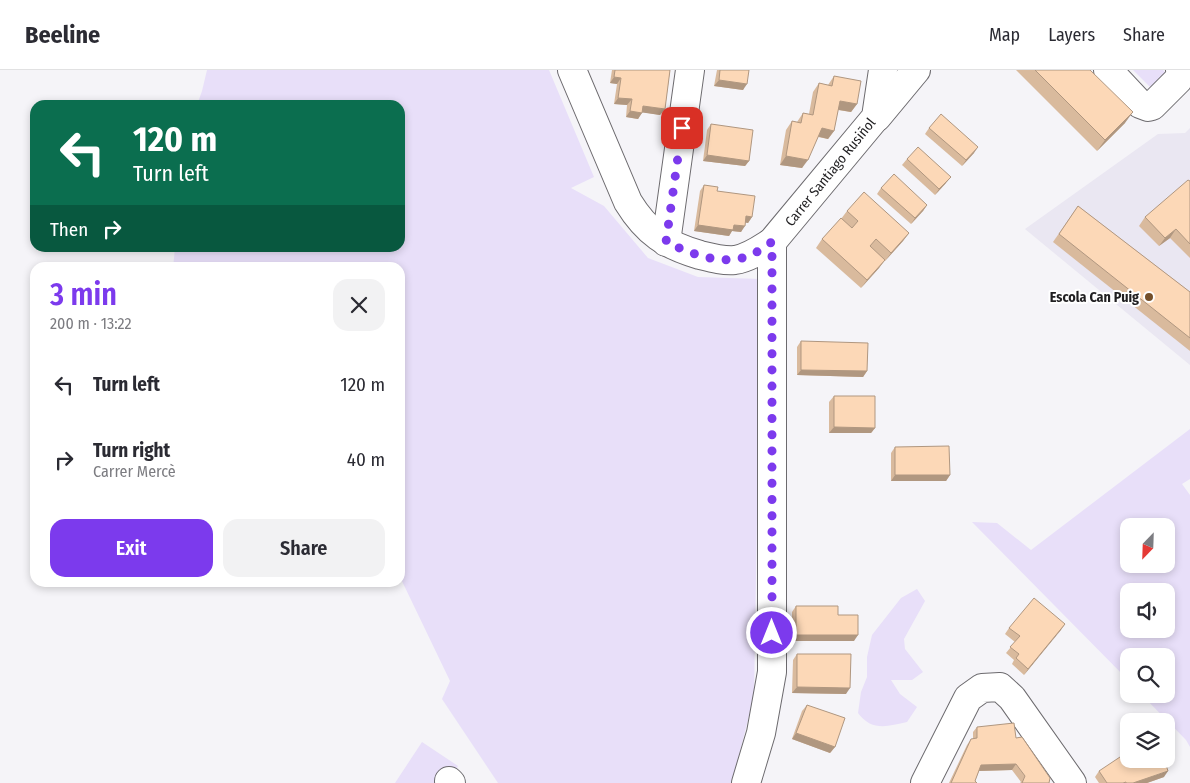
<!DOCTYPE html>
<html lang="en">
<head>
<meta charset="utf-8">
<style>
	body { margin:0; font-family:"Fira Sans Condensed",sans-serif; background:#f2f2f3; color:#2b2b33; height:100vh; display:flex; flex-direction:column; font-size:19px; white-space:nowrap }
	* { box-sizing:border-box; margin:0 }
	p { font-size:16px; color:#7c7c81 }
	.icon { flex:none; width:28px; height:28px; fill:none; stroke:currentColor; stroke-width:2; stroke-linecap:round; stroke-linejoin:round }
	.map { position:relative; flex:1; overflow:hidden }
	.panel { position:absolute; left:30px; top:192px; width:375px; height:325px; display:flex; flex-direction:column; background:#fff; border-radius:15px; box-shadow:0 2px 8px #0003 }
	.panel>* { flex:none }
	.top-card { position:absolute; left:30px; top:30px; width:375px; height:152px; border-radius:15px; box-shadow:0 2px 8px #0003; background:#0b6e4f; color:#fff; overflow:hidden }
	.needle { width:32px; rotate:203deg }
	.buttons { position:absolute; left:1120px; top:448px; display:grid; gap:10px }
	.buttons a { display:grid; place-items:center; width:55px; height:55px; border-radius:10px; background:#fff; box-shadow:0 2px 8px #0003; font-size:25px }
	.pin { position:absolute; display:grid; place-items:center; width:42px; height:42px; color:#fff; margin:-21px; border-radius:10px; box-shadow:0 2px 8px #0006 }
	.me { position:absolute; width:55px; margin:-28px; rotate:0deg; stroke-linejoin:round; filter:drop-shadow(0 0 4px #0008) }
	.turn { display:flex; align-items:center; gap:18px; height:105px; padding:0 20px; font-size:22px }
	.turn .icon { width:65px; height:65px; stroke-width:2.5 }
	.turn b { display:block; font-size:35px; line-height:42px }
	.then { display:flex; align-items:center; height:48px; padding:0 20px; background:#0003; gap:10px; font-size:19px }
	.round { display:grid; place-items:center; flex:none; width:52px; height:52px; border-radius:15px; background:#f2f2f3 }
	.head { display:flex; align-items:center; justify-content:space-between; height:85px; padding:0 20px }
	h1 { font-size:30px; font-weight:600; line-height:38px; color:#7c3aed }
	.button { display:flex; gap:10px; margin-top:auto; padding:10px 20px }
	.button a { flex:1; height:58px; border-radius:15px; background:#7c3aed; color:#fff; font-size:20px; font-weight:600; line-height:58px; text-align:center }
	.button a+a { background:#f2f2f3; color:#2b2b33 }
	ul { padding:0; list-style:none }
	li { display:flex; align-items:center; gap:15px; height:75px; padding:0 20px }
	li div { flex:1 }
	li b { display:block; font-size:19px }
	li em { font-style:normal }
	header { display:flex; align-items:center; gap:30px; box-sizing:border-box; height:70px; padding:0 25px; background:#fff; border-bottom:1px solid #e1e1e2 }
	header strong { font-size:24px }
	nav { display:flex; gap:28px; margin-inline-start:auto; font-size:18px }
	.map>svg:first-child { display:block }
</style>
</head>
<body>
<header>
<strong>Beeline</strong>
<nav><a>Map</a><a>Layers</a><a>Share</a></nav>
</header>
<div class="map">
<svg width="1190" height="713" viewBox="0 0 1190 713">
	<rect width="100%" height="100%" fill="#f5f4f8"/>
	<path fill="#eae7f2" d="M1190,58v237l-165,-136 133,-95 27,-1z"/>
	<g fill="#e8dff9" fill-rule="evenodd">
		<path d="M207,0h342l45,107 -23,11 33,18 44,52 50,19 63,2 -7,417 -22,87h-234l-56,-84 8,-18 -50,-104v-309h-227l2,-20h225v-143h-203l5,-14z"/>
		<path d="M1133,0h30l7,7 -15,15z"/>
		<path d="M1190,359v50l-8,5 8,11v252l-4,-7 -45,-46h25v-38h-37v25l-157,-159 25,1 34,27zM1129,456h37v38h-37zM1129,521h37v38h-37z"/>
		<path d="M917,519l8,12 -21,38 1,10 18,23 -11,8h-21l9,14 17,13 -10,15c-19,4 -35,10 -49,-9l3,-21 6,-15v-20l5,-22 29,-37z"/>
		<path d="M422,672l36,24 -11,17h-52z"/>
	</g>
	<g fill="none" stroke-linecap="round" stroke-linejoin="round">
		<defs>
			<g id="minor">
				<path d="M572,0l56,132c19,31 38,43 72,53 12,3 23,6 35,5 14,-2 26,-11 37,-18l104,-125 7,-47"/>
				<path d="M1108,0l32,34 8,3 4,-1 26,-26 3,-5 -1,-5"/>
				<path d="M877,47l39,-47"/>
				<path d="M666,172l24,-172"/>
				<path d="M449,711l2,2"/>
				<path d="M746,713l15,-50 11,-61v-430"/>
				<path d="M925,713l43,-85 14,-10 18,-1 12,11 60,85"/>
			</g>
		</defs>
		<use href="#minor" stroke="#6c6a6e" stroke-width="30"/>
		<use href="#minor" stroke="#fff" stroke-width="28"/>
	</g>
	<g fill="#d9ba9d">
		<path d="M612,0h58l-5,39 -5,6 -18,-3 -4,7 -12,-2 1,-12 -13,-1 3,-20 -7,-1z"/>
		<path d="M717,0h32l-6,20 -29,-4z"/>
		<path d="M1016,0h74l35,53 -28,28z"/>
		<path d="M834,6l23,28 -6,8 -13,-2 -4,21 -6,8 -10,-2 -16,31 -22,-3 6,-35 6,-9 5,1 6,-9 6,1 4,-22 6,-9 9,2z"/>
		<path d="M711,54l38,37 -4,5 -42,-5 4,-31z"/>
		<path d="M929,58l45,25 -12,13 -37,-32z"/>
		<path d="M907,89l39,24 -11,12 -33,-30z"/>
		<path d="M1190,111v77l-20,-20 -11,8 -20,-20 6,-9z"/>
		<path d="M704,115l13,6 35,26 -4,6 -3,-1 -4,10 -9,-1 -3,5 -35,-5 6,-40z"/>
		<path d="M881,118l46,17 -4,6 -12,13 -34,-30z"/>
		<path d="M1078,136l112,86v59l-137,-109z"/>
		<path d="M847,141l62,22 -6,8 -18,20h-1l-5,7 -18,20 -45,-40 6,-9 19,-20z"/>
		<path d="M801,271l66,30 -4,6 -66,-2v-28z"/>
		<path d="M834,326l41,32 -4,5h-42v-31z"/>
		<path d="M895,377l55,28 -4,6h-55v-28z"/>
		<path d="M796,536l42,9 16,26h-62v-29z"/>
		<path d="M1065,554l-41,51 -12,-11 2,-4 -8,-7 9,-11 -10,-8 4,-6z"/>
		<path d="M797,584l49,40 -54,-1 1,-33z"/>
		<path d="M807,635l28,42 -5,6 -38,-14 10,-28z"/>
		<path d="M977,657l39,11 33,45h-29l1,-1 -9,-12 -33,1 -4,10 2,2h-28l18,-38 4,-6h2v-7z"/>
		<path d="M1099,701l65,6 -17,6h-48l-4,-6z"/>
	</g>
	<g fill="#b09780">
		<path d="M614,7l7,1 -4,6 -7,-1z"/>
		<path d="M719,10l28,4 -4,6 -29,-4z"/>
		<path d="M618,28l14,1 -5,6 -13,-1z"/>
		<path d="M840,31l17,3 -6,8 -17,-3z"/>
		<path d="M643,36l22,3 -5,6 -21,-3z"/>
		<path d="M630,41l12,2 -4,6 -12,-2z"/>
		<path d="M1133,42l-8,11 -28,28 8,-11z"/>
		<path d="M822,58l12,3 -6,8 -12,-3z"/>
		<path d="M978,77l-4,6 -12,13 4,-6z"/>
		<path d="M707,85l42,6 -4,5 -42,-5z"/>
		<path d="M786,86l22,4 -6,8 -22,-3z"/>
		<path d="M951,107l-5,6 -11,12 4,-6z"/>
		<path d="M927,135l-4,6 -12,13 4,-6z"/>
		<path d="M746,146l6,1 -4,6 -6,-1z"/>
		<path d="M698,155h36l11,1 -4,6 -9,-1 -3,5 -35,-5z"/>
		<path d="M1176,159l-6,9 -11,8 6,-8z"/>
		<path d="M909,163l-6,8 -18,20 6,-8z"/>
		<path d="M885,190l-6,8 -18,20 6,-8z"/>
		<path d="M801,300l66,1 -4,6 -66,-2z"/>
		<path d="M834,357l41,1 -4,5h-42z"/>
		<path d="M895,405h55l-4,6h-55z"/>
		<path d="M1065,554l-4,6 -37,45 4,-6z"/>
		<path d="M796,565h62l-4,6h-62z"/>
		<path d="M797,617l53,1 -4,6 -54,-1z"/>
		<path d="M796,663l39,14 -5,6 -38,-14z"/>
		<path d="M1016,694l-4,6 -35,1 4,-6z"/>
		<path d="M1168,701l-4,6 -17,6h-14z"/>
	</g>
	<g fill="#fcd8b7" stroke="#b09780">
		<path d="M615,0h55l-5,39 -22,-3 -1,7 -12,-2 2,-12 -14,-1 3,-20 -7,-1z"/>
		<path d="M720,0h29l-2,14 -28,-4z"/>
		<path d="M1035,0h55l43,42 -28,28z"/>
		<path d="M834,6l27,5 -4,23 -17,-3 -6,30 -12,-3 -14,32 -22,-4 6,-35 9,2 2,-10 10,2 6,-32 13,3z"/>
		<path d="M941,44l37,33 -12,13 -37,-32z"/>
		<path d="M711,54l42,6 -4,31 -42,-6z"/>
		<path d="M918,77l33,30 -12,12 -32,-30z"/>
		<path d="M894,104l33,31 -12,13 -34,-30z"/>
		<path d="M1188,110l2,1v63l-14,-15 -11,9 -20,-21z"/>
		<path d="M704,115l14,2 -1,4 38,5 -3,21 -6,-1 -1,10 -11,-1 -1,5 -35,-5z"/>
		<path d="M864,122l45,41 -18,20 -15,-14 -6,7 15,14 -18,20 -45,-41 19,-21 11,10 6,-7 -11,-10z"/>
		<path d="M1078,136l112,86v46l-131,-104z"/>
		<path d="M801,271l67,2 -1,28 -66,-1z"/>
		<path d="M834,326h41v32l-41,-1z"/>
		<path d="M949,376l1,29h-55v-28z"/>
		<path d="M1034,528l31,26 -37,45 -12,-11 3,-4 -9,-7 10,-11 -11,-8z"/>
		<path d="M796,536h42v9h20v20h-62z"/>
		<path d="M797,584h54l-1,34 -53,-1z"/>
		<path d="M807,635l38,13 -10,29 -39,-14z"/>
		<path d="M1014,653l2,15 6,-1 28,41 -1,5h-27l3,-7 -9,-12 -35,1 -6,16 2,2h-26l20,-44 6,-1v-11z"/>
		<path d="M1129,681v8h35l4,12 -35,12h-7v-1l-3,1h-16l-8,-12z"/>
	</g>
	<g fill="none" stroke-linecap="round" stroke-linejoin="round">
		<path stroke="#7c3aed" stroke-width="9" stroke-dasharray="0 16.2" d="M682,58l-16,114c26,12 55,24 83,14 8,-3 16,-10 23,-14v391"/>
	</g>
	<circle fill="#75502b" stroke="#fff" stroke-width="2" cx="1149" cy="227" r="5"/>
	<g text-anchor="middle" stroke-width="4" stroke-linejoin="round" paint-order="stroke">
		<g font-size="14" fill="#201f21" stroke="#fff">
			<text transform="translate(830 102) rotate(-51)" y="5">Carrer Santiago Rusiñol</text>
		</g>
		<g font-size="14" font-weight="bold" fill="#201f21" stroke="#fff" text-anchor="end">
			<text x="1139" y="232">Escola Can Puig</text>
		</g>
	</g>
</svg>
<div class="buttons">
<a><svg class="needle" viewBox="-14 -14 28 28"><path d="M0-13l5 13h-10z" fill="#e53935"/><path d="M0 13l5-13h-10z" fill="#7c7c81"/></svg></a>
<a><svg class="icon" aria-label="sound" viewBox="0 0 24 24"><path d="M4 9h4l5-4v14l-5-4H4zM17 9q2 3 0 6"/></svg></a>
<a><svg class="icon" aria-label="search" viewBox="0 0 24 24"><circle cx="10" cy="10" r="6"/><path d="M15 15l6 6"/></svg></a>
<a><svg class="icon" aria-label="layers" viewBox="0 0 24 24"><path d="M12 4l9 5-9 5-9-5zM3 14l9 5 9-5"/></svg></a>
</div>
<div class="pin" style="left:682px;top:58px;background:#d93025"><svg class="icon" aria-label="arrive" viewBox="0 0 24 24"><path d="M6 21V4h12l-3 4 3 4H6"/></svg></div>
<svg class="me" style="left:772px;top:563px" viewBox="-20 -20 40 40"><circle r="17" fill="#7c3aed" stroke="#fff" stroke-width="3"/><path d="M0-11L8 9 0 5-8 9z" fill="#fff"/></svg>
<div class="top-card">
<div class="turn"><svg class="icon" aria-label="left" viewBox="0 0 24 24"><path d="M17 20v-9H6M10 6l-5 5 5 5"/></svg><div><b>120 m</b>Turn left</div></div>
<div class="then">Then<svg class="icon" aria-label="right" viewBox="0 0 24 24"><path d="M7 20v-9h11M14 6l5 5-5 5"/></svg></div>
</div>
<section class="panel">
<div class="head"><div><h1>3 min</h1><p>200 m · 13:22</p></div><a class="round"><svg class="icon" aria-label="close" viewBox="0 0 24 24"><path d="M6 6l12 12M18 6L6 18"/></svg></a></div>
<ul>
<li><svg class="icon" aria-label="left" viewBox="0 0 24 24"><path d="M17 20v-9H6M10 6l-5 5 5 5"/></svg><div><b>Turn left</b></div><em>120 m</em></li>
<li><svg class="icon" aria-label="right" viewBox="0 0 24 24"><path d="M7 20v-9h11M14 6l5 5-5 5"/></svg><div><b>Turn right</b><p>Carrer Mercè</p></div><em>40 m</em></li>
</ul>
<div class="button"><a>Exit</a><a>Share</a></div>
</section>
</div>
</body>
</html>
